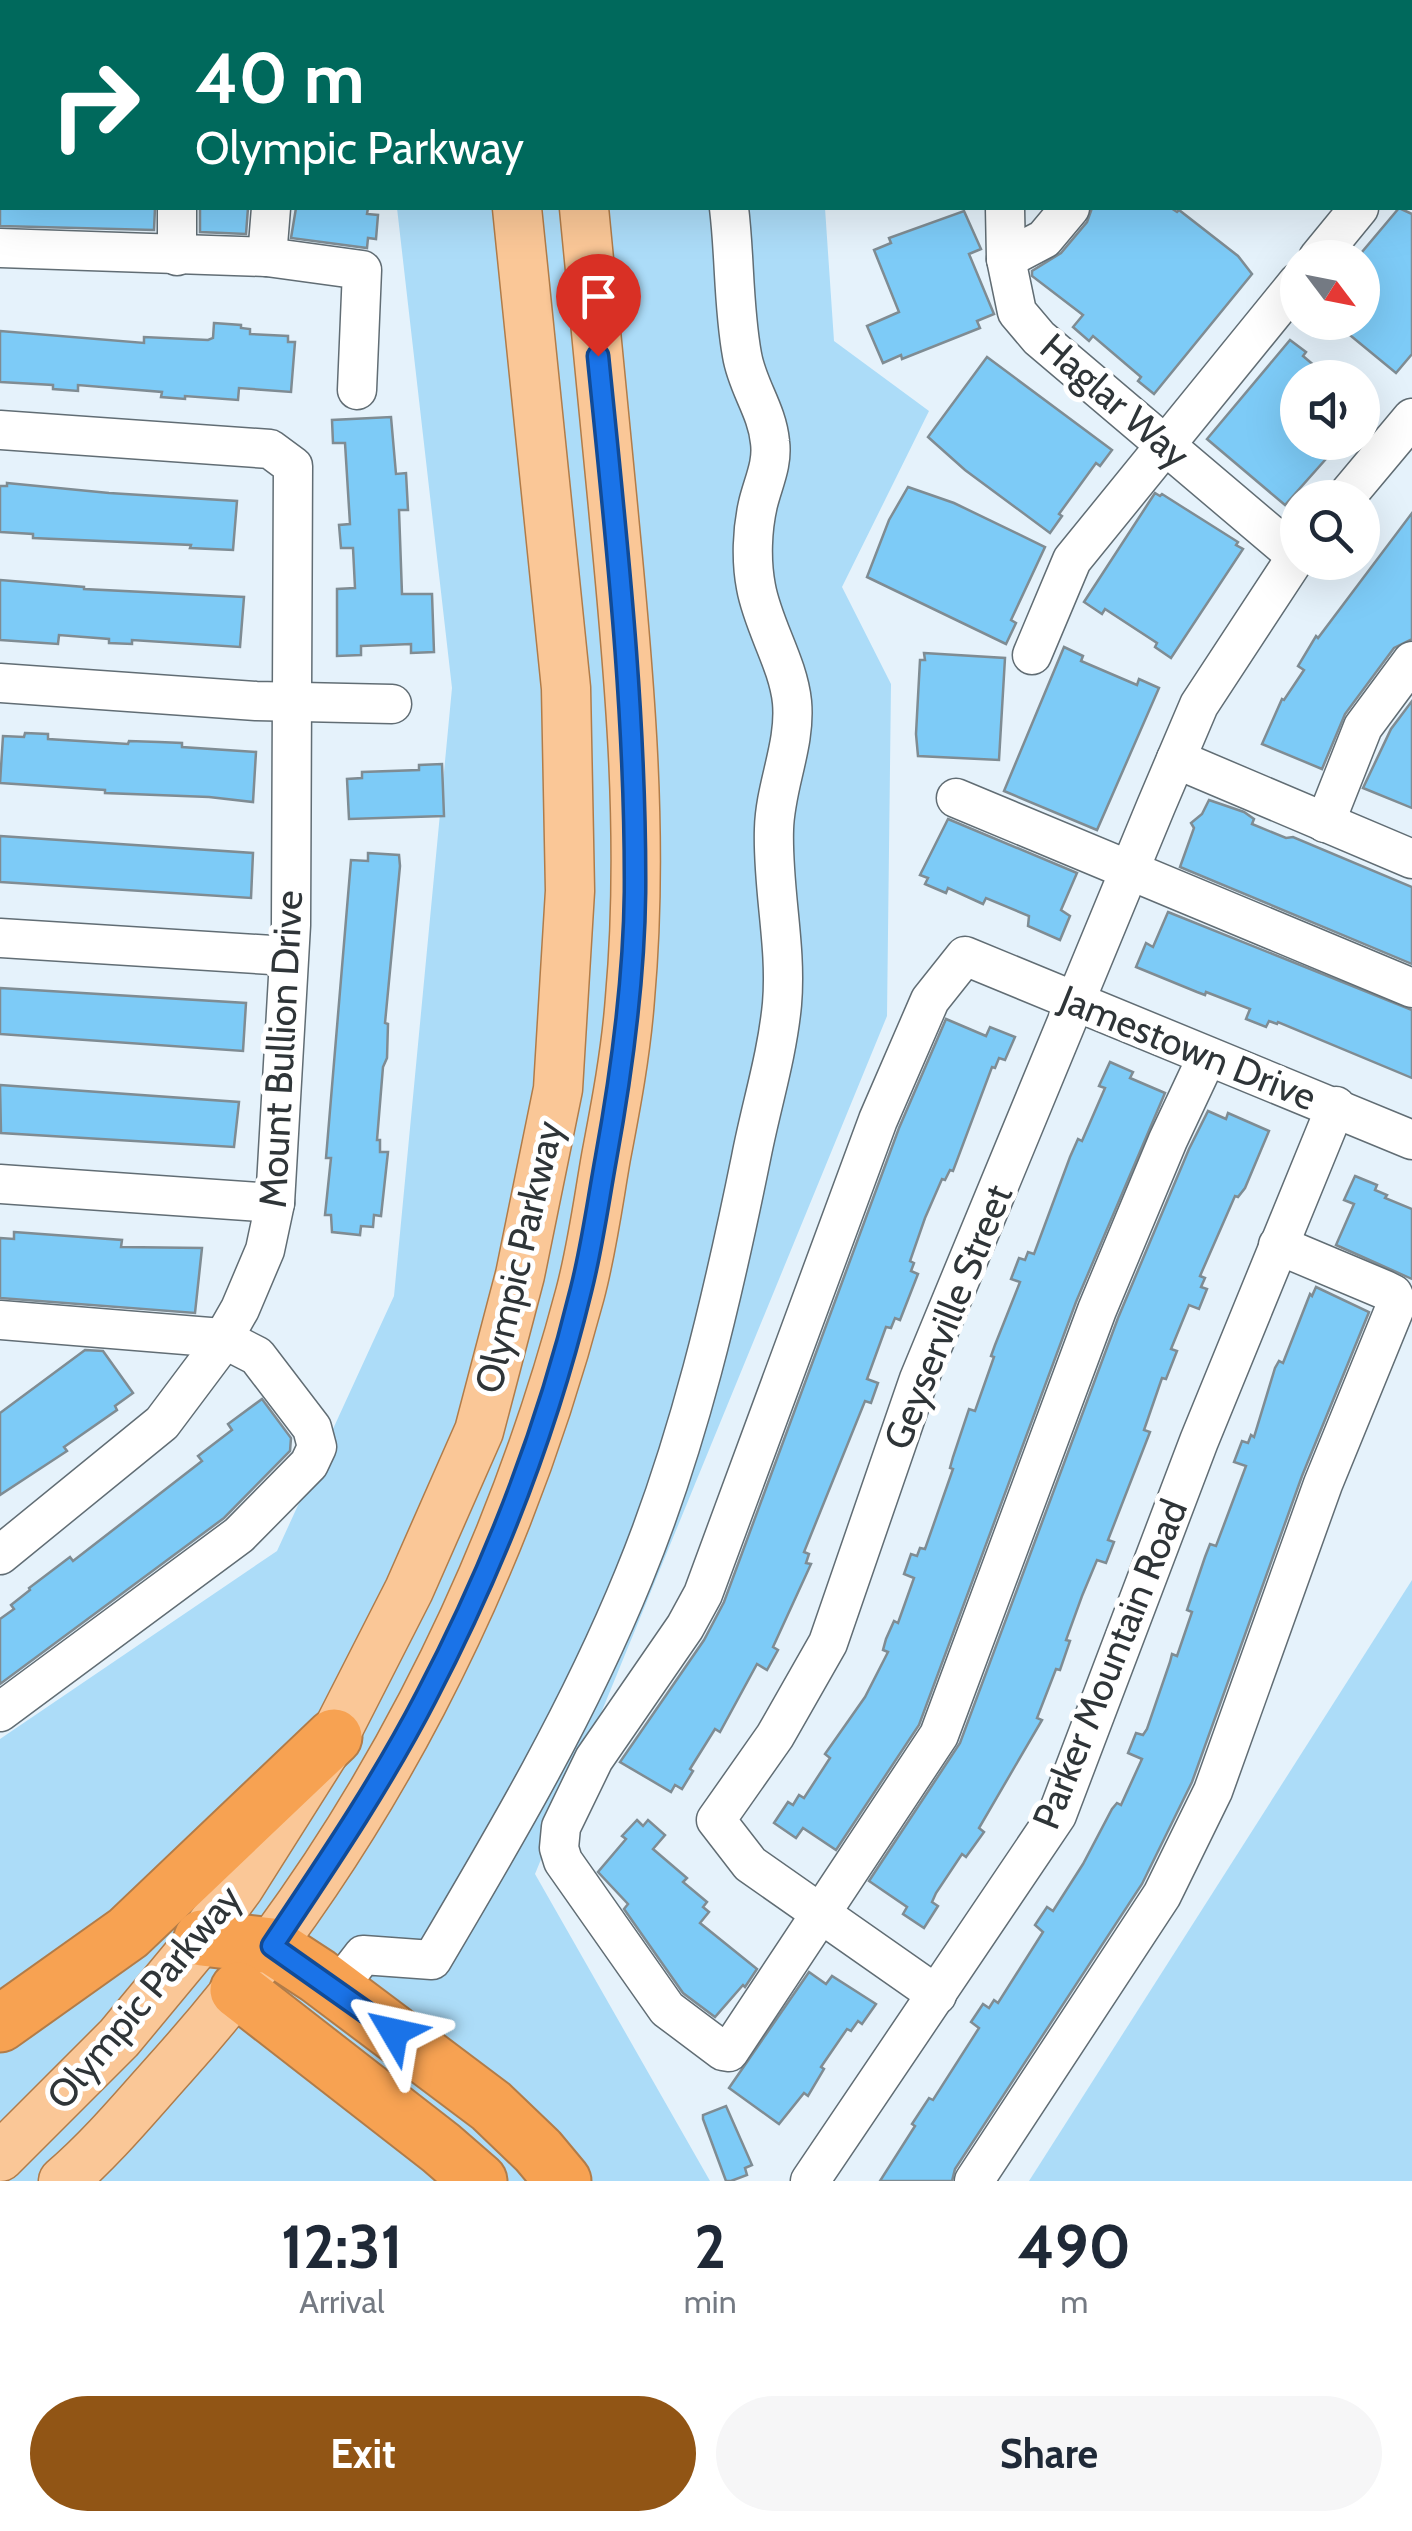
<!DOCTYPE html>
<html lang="en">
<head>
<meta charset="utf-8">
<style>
	body { margin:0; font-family:Cabin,sans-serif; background:#f6f6f7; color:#1f2937; height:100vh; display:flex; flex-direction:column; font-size:38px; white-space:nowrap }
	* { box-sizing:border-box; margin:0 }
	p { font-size:32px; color:#747a83 }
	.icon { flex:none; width:55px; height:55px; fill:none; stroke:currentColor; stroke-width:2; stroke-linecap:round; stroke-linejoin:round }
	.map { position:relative; height:2181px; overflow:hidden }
	.panel { display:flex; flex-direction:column; background:#fff; flex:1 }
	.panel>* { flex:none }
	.top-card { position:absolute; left:0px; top:0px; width:1412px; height:210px; box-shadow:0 10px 40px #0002; background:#00695c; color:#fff; overflow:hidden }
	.needle { width:65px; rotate:122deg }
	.tools { position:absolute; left:1280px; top:240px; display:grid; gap:20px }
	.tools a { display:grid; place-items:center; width:100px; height:100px; border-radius:50%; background:#fff; box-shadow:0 10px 40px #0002; font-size:50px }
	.pin { position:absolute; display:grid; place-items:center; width:85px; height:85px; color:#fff; margin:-102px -42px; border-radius:50% 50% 50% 0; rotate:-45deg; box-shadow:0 0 10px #0007 }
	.pin .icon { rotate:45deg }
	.me { position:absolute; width:110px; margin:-55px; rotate:306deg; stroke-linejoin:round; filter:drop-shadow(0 0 8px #0008) }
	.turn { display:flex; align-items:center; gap:35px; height:210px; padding:0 30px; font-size:45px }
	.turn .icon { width:130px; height:130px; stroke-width:2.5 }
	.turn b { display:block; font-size:70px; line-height:85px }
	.eta { display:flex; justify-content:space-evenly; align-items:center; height:170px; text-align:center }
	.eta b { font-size:60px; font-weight:700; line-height:70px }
	.cta { display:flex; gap:20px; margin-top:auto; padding:20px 30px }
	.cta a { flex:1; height:115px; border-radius:60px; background:#915515; color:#fff; font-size:40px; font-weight:700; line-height:115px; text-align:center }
	.cta a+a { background:#f6f6f7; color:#1f2937 }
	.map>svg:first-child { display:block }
</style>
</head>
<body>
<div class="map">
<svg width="1412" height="2181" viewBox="0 0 1412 2181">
	<rect width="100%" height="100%" fill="#e5f2fb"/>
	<g fill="#acdcf8">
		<path d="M397,208h428l9,133 95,70 -87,176 49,97 -4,332 -352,858 175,307h-710v-442l277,-188 117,-255 58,-608z"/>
		<path d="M1412,1580v601h-383z"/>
	</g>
	<g fill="#7dcbf7" stroke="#7f8c93" stroke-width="2.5">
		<path d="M0,208h155l-1,22 -154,-4z"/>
		<path d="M200,208h48l-2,26 -46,-2z"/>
		<path d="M296,208h72l-1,6 11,1 -2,24 -8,-1 -1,10 -76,-10z"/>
		<path d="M1092,208h79l6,4 2,-2 59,46 14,18 -98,120 -16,-13 3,-4 -48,-41 -4,5 -16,-14 10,-12 -51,-39v-5l29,-18 26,-31z"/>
		<path d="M1399,208l13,6v140l-16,19 -62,-51h28v-70z"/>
		<path d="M964,211l17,38 -12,5 25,60 -17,7 3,7 -78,31 -1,-4 -18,8 -16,-37 32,-14 -25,-62 17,-7 -2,-5z"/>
		<path d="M214,323l27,2v3l9,1v5l38,2v6h7l-4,50 -52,-4 -1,12 -53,-4v3l-24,-2 1,-5 -84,-7v6l-25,-2v-4l-53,-3v-51l144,12v-6l64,3 5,-2z"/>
		<path d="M1290,340l16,12 -3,4 26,22h-31v64h43l-56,63 -78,-66z"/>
		<path d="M987,357l125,93 -12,16 -4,-3 -37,51 3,2 -12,17 -85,-63 -37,-33z"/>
		<path d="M391,417l5,57 10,-1 2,37h-9l3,84h30l2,58 -23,1v-9l-50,2v9l-24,1v-67l18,-1 -2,-40h-12l-2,-23 11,-1 -5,-81h-12l-1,-23z"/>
		<path d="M7,483l102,10 128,8 -4,49 -43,-2 1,-3 -158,-7v-4l-33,-2v-46h7z"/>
		<path d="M908,487l46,16 91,44 -34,73 5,3 -10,21 -139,-67 22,-57z"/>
		<path d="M1155,493l5,3 2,-2 22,14 54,34 -2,3 7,4 -72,109 -16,-11 2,-4 -52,-34 -3,5 -18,-12z"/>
		<path d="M1412,513v126l-18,9 -49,66 -23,55 -60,-25 20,-45 2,1 20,-30 -6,-4 18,-30 2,2z"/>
		<path d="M0,580l84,7v2l160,8 -4,50 -108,-7v4l-23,-1v-4l-50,-4 -1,9 -58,-4z"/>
		<path d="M1064,647l19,9 -2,5 56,24 2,-6 20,9 -62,142 -93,-39z"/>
		<path d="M924,653l81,5 -6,102 -81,-4 -2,-22 4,-74h5z"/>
		<path d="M1412,701v107l-49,-20 28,-59z"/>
		<path d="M25,733l23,1v5l80,5 1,-3 30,1 23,1v4l74,5 -3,50 -44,-5 -104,-4v-3l-105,-7 3,-47 21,1z"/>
		<path d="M442,764l2,52 -95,3 -2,-40 15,-1v-6l57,-2v-5z"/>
		<path d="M1209,800l35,12 10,7 -2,5 34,14 7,-1 119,50v77l-232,-97 14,-39 -3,-5 11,-9z"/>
		<path d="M948,819l129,54 -16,37 9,6 -10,24 -32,-14 1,-10 -43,-18 -3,6 -35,-16 -2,5 -21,-9 3,-6 -8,-3z"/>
		<path d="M0,836l253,17 -2,45 -251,-16z"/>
		<path d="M368,853l31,2 1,11 -15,157 3,1 -1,34 -4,9 -6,73h3v12h8l-7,64 -7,-1 -1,12 -12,-1 -1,9 -28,-3 -1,-17h-6l6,-57h-5l25,-298 17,1z"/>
		<path d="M1168,912l244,98v68l-134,-56 -1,2 -8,-3 -3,6 -20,-8 4,-10 -44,-17 -1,3 -8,-3 -61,-25 10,-24 7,4z"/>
		<path d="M0,988l246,15 -3,48 -243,-17z"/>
		<path d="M946,1019l40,17 4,-9 25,10 -10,23 -6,-2 -4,10 -3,-1 -39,104 -3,-1 -5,10 -3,-1 -17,39 -15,43 4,2 -3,8 7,3 -18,46 -5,-2 -4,10 -5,-1 -19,52 11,4 -7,20 -6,-2 -61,151 5,2 -3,9 5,1 -38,83 5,3 -11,20 -10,-6 -37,68 -5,-3 -25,40 3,2 -11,18 -7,-4 -4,7 -51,-30 84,-122 20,-38 175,-474z"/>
		<path d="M1110,1062l23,10 -3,6 35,15 -89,209 -157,423 -83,125 -33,-22 -7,10 -22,-15 14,-21 5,3 6,-10 5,3 26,-40 -5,-4 40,-57 23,-45 -5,-2 3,-11 8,-18 4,2 16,-45 -10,-4 7,-20 6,2 3,-8 5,1 28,-80 -3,-1 3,-11 16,-48 6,2 19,-54 -3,-1 4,-11 25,-63 -9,-3 8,-21 6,2 3,-8 6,2 36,-97 8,-18 4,2 23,-53 -6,-2z"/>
		<path d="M0,1085l239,17 -5,45 -233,-14z"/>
		<path d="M1208,1111l18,8 2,-6 41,18 -24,57 -7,9 -3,-1 -35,80 5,2 -4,9 6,2 -8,20 -10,-4 -18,44 6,2 -11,28 -4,-1 -18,52 6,2 -42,108 6,2 -8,21 -9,-3 -15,36 -16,44 4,1 -10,29 -4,-1 -19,49 5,2 -63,108 5,4 -18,25 -4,-3 -26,39 -4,9 6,4 -14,22 -21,-14 4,-7 -38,-26 91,-138 158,-425 71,-169z"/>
		<path d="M1355,1176l22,9 -2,5 12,5 -2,3 27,11v70l-76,-34 18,-41 -10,-4z"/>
		<path d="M14,1232l108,8 -1,7 81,1 -7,65 -195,-15v-60l14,1z"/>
		<path d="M1316,1287l53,25 -67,164 -110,306 -50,102 -187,285 -3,12h-72l35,-55 -3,-2 17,-26 4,2 46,-72 -8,-6 12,-18 6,4 5,-8 4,3 45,-71 -8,-7 12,-18 6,4 30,-47 29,-55 5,-6 4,2 21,-46 -14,-6 8,-20 7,2 4,-6 23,-67 2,-8 5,2 15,-44 -5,-2 18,-53 5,-13 6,2 30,-80 -12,-4 8,-21 6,2 3,-8 3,2 21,-69 4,-7 4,2 27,-69 2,2z"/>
		<path d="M85,1350l18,1 30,42 -18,13 2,4 -53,37 3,4 -67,44v-82z"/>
		<path d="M262,1399l29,39 -1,13 -66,67 -224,166v-65l14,-10 -3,-4 19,-15 -1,-2 41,-31 3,4 129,-100 -4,-5 34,-26 -4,-6z"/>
		<path d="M637,1820l6,6 5,-6 17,15 -12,14 34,29 -4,4 24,20 -4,5 6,5 -9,11 57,46 -12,18 -2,-2 -28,32 -32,-24 -59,-84 4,-5 -30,-32 28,-33 -4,-3z"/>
		<path d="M809,1972l17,12 6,-8 44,28 -14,20 -4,-3 -7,10 -4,-2 -26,38 3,2 -16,27 -4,-3 -25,31 -50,-36z"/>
		<path d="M726,2106l26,59 -7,3 2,7 -16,6h-5l-23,-62v-4z"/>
	</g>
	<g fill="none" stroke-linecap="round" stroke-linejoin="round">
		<defs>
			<g id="minor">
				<path d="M1238,0l2,2"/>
				<path d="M1383,0l3,2"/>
				<path d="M156,2v-2"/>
				<path d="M720,2v-2"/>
				<path d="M1014,2v-2"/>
				<path d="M0,9h2"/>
				<path d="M1410,21l2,1"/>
				<path d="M1410,146l2,-2"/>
				<path d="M177,208v48"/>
				<path d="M1005,208l1,51 11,53 22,26 257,218"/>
				<path d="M0,248l267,9 95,13 -5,120"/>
				<path d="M267,257l4,-49"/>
				<path d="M1318,258l41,-50"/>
				<path d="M1006,259l38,-20 26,-31"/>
				<path d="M0,430l270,19 23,17 -2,459 -16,278 -10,47 -25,59 -24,42 -54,72 -162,132"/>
				<path d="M1345,498l67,-80"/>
				<path d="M1032,655l40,-95 226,-278"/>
				<path d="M0,683l256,18 136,3"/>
				<path d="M1176,759l236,100"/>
				<path d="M956,798l456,190"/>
				<path d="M1325,823l38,-96 49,-66"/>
				<path d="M0,938l288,18"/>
				<path d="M1207,1057l-39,83 -71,170 -158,425 -210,317 -6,-1 -56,-42 -104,-148 -4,-13 2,-21 33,-68 91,-132 18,-33 175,-474 52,-120 35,-44 447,184"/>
				<path d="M0,1184l275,19"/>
				<path d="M0,1320l222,18 35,18 55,72 5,19 -8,17 -70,71 -239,177"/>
				<path d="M336,1990l27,-35 69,5c74,-125 147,-249 202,-384 55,-134 88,-276 117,-418 10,-52 26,-101 31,-154 5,-59 -10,-116 -8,-175 1,-43 22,-84 18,-127 -4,-39 -29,-76 -36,-115 -5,-26 -4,-57 2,-83 5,-21 15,-40 12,-62 -3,-32 -23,-56 -28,-87 -9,-49 -7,-99 -13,-147"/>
				<path d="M937,1995l-187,-131 -34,-44 59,-84 53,-93 91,-264 237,-573 43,-101 99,-151"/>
				<path d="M810,2181l247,-366 142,-374 137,-335"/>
				<path d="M974,2181l188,-286 51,-104 110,-307 74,-181 -4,-9 -8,-4 -107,-45"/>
			</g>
			<g id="major">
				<path d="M496,0v2"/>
				<path d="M564,0v2"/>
				<path d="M0,2157l119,-119 83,-100 38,-52 94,-149 75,-147 70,-159 41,-156 38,-186 12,-198 -4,-203 -49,-480"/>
				<path d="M63,2181c40,-34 75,-77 111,-117 195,-218 331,-487 406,-770 12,-45 18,-91 26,-137 10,-52 20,-105 24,-159 14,-156 0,-315 -15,-470 -10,-107 -21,-214 -31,-320"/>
			</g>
			<g id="highway">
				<path d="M202,1938l70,8 46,30 173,130 47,45 25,30"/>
				<path d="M238,1990l203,158 38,33"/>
				<path d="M0,2024l128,-91 206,-196"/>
			</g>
		</defs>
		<use href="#minor" stroke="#616d74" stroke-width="41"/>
		<use href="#major" stroke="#b17c49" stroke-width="51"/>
		<use href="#highway" stroke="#b17c49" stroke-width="59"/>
		<use href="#minor" stroke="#fff" stroke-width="38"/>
		<use href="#major" stroke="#fac797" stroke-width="48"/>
		<use href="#highway" stroke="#f7a252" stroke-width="55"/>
	</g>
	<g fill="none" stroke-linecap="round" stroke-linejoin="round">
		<defs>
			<path id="route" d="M394,2032l-122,-86c54,-81 109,-162 154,-249 67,-128 121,-267 155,-407 11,-43 17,-88 25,-132 16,-88 28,-176 29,-266 1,-181 -19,-356 -37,-536"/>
		</defs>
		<use href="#route" stroke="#114b97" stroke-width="25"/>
		<use href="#route" stroke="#1a73e8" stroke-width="18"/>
	</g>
	<g text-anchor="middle" stroke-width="10" stroke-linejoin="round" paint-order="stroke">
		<g font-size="38" fill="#2f3538" stroke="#fff">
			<text transform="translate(1115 401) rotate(41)" y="13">Haglar Way</text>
			<text transform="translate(1188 1048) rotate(22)" y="13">Jamestown Drive</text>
			<text transform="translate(281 1049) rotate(-87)" y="13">Mount Bullion Drive</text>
			<text transform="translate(519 1257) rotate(-77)" y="13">Olympic Parkway</text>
			<text transform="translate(948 1317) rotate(-68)" y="13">Geyserville Street</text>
			<text transform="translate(1110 1664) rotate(-68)" y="13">Parker Mountain Road</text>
			<text transform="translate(144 1997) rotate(-50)" y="13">Olympic Parkway</text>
		</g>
	</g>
</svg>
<div class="tools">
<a><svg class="needle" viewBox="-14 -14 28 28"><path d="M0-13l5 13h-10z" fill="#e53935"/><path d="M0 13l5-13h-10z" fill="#747a83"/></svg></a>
<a><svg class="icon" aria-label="sound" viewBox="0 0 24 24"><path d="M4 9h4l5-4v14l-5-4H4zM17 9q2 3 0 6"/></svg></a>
<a><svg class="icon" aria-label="search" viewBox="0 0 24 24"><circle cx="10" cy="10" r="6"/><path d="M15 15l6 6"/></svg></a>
</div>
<div class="pin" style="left:598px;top:356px;background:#d93025"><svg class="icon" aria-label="arrive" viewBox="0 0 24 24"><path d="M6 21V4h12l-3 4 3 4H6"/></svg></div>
<svg class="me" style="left:394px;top:2032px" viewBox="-20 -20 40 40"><path d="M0-17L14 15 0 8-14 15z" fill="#1a73e8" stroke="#fff" stroke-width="4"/></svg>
<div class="top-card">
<div class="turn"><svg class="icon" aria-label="right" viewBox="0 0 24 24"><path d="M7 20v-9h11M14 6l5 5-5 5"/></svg><div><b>40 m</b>Olympic Parkway</div></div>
</div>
</div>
<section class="panel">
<div class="eta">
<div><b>12:31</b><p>Arrival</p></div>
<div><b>2</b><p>min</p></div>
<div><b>490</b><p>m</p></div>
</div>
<div class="cta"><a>Exit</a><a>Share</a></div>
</section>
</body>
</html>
